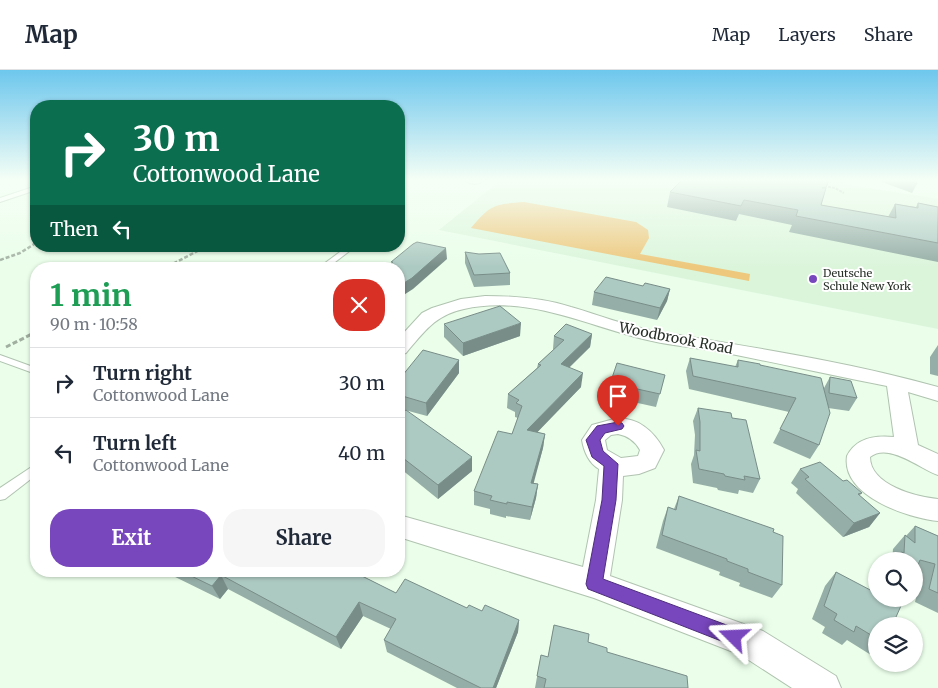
<!DOCTYPE html>
<html lang="en">
<head>
<meta charset="utf-8">
<style>
	body { margin:0; font-family:Merriweather,serif; background:#f6f6f7; color:#1f2937; height:100vh; display:flex; flex-direction:column; font-size:19px; white-space:nowrap }
	* { box-sizing:border-box; margin:0 }
	p { font-size:16px; color:#747a83 }
	.icon { flex:none; width:28px; height:28px; fill:none; stroke:currentColor; stroke-width:2; stroke-linecap:round; stroke-linejoin:round }
	.map { position:relative; flex:1; overflow:hidden }
	.details { position:absolute; left:30px; top:192px; width:375px; height:315px; display:flex; flex-direction:column; background:#fff; border-radius:20px; box-shadow:0 1px 4px #0004 }
	.details>* { flex:none }
	.top-card { position:absolute; left:30px; top:30px; width:375px; height:152px; border-radius:20px; box-shadow:0 1px 4px #0004; background:#0b6e4f; color:#fff; overflow:hidden }
	.tools { position:absolute; left:868px; top:482px; display:grid; gap:10px }
	.tools a { display:grid; place-items:center; width:55px; height:55px; border-radius:50%; background:#fff; box-shadow:0 1px 4px #0004; font-size:25px }
	.pin { position:absolute; display:grid; place-items:center; width:42px; height:42px; color:#fff; margin:-51px -21px; border-radius:50% 50% 50% 0; rotate:-45deg; box-shadow:0 0 5px #0007 }
	.pin .icon { rotate:45deg }
	.me { position:absolute; width:55px; margin:-28px; rotate:291deg; stroke-linejoin:round; filter:drop-shadow(0 0 4px #0008) }
	.turn { display:flex; align-items:center; gap:18px; height:105px; padding:0 20px; font-size:22px }
	.turn .icon { width:65px; height:65px; stroke-width:2.5 }
	.turn b { display:block; font-size:35px; line-height:42px }
	.then { display:flex; align-items:center; height:48px; padding:0 20px; background:#0003; gap:10px; font-size:19px }
	.round { display:grid; place-items:center; flex:none; width:52px; height:52px; border-radius:20px; background:#f6f6f7 }
	.overview { display:flex; align-items:center; justify-content:space-between; height:85px; padding:0 20px }
	h1 { font-size:30px; font-weight:700; line-height:38px; color:#1e9e55 }
	.action { display:flex; gap:10px; margin-top:auto; padding:10px 20px }
	.action a { flex:1; height:58px; border-radius:20px; background:#7846bd; color:#fff; font-size:20px; font-weight:700; line-height:58px; text-align:center }
	.action a+a { background:#f6f6f7; color:#1f2937 }
	ul { padding:0; list-style:none }
	li { display:flex; align-items:center; gap:15px; height:70px; padding:0 20px; border-top:1px solid #e0e1e3 }
	li div { flex:1 }
	li b { display:block; font-size:19px }
	li em { font-style:normal }
	header { display:flex; align-items:center; gap:30px; box-sizing:border-box; height:70px; padding:0 25px; background:#fff; border-bottom:1px solid #e0e1e3 }
	header strong { font-size:24px }
	nav { display:flex; gap:28px; margin-inline-start:auto; font-size:18px }
	.map>svg:first-child { display:block }
</style>
</head>
<body>
<header>
<strong>Map</strong>
<nav><a>Map</a><a>Layers</a><a>Share</a></nav>
</header>
<div class="map">
<svg width="938" height="618" viewBox="0 0 938 618">
	<rect width="100%" height="100%" fill="#eafeea"/>
	<path fill="#dbf5db" d="M501,110h344l-1,4 94,15v130l-499,-99z"/>
	<path fill="#edc87d" d="M524,132l112,20 12,8 1,8 -9,16 110,20 -1,7 -278,-53c19,-23 23,-24 53,-26z"/>
	<g fill="none" stroke-linecap="round" stroke-linejoin="round">
		<defs>
			<g id="lane">
				<path d="M36,116v4l-36,12v-4z"/>
				<path d="M348,176h8l-30,23h-9z"/>
				<path d="M0,285l36,13v6l-36,-13z"/>
				<path d="M36,394v11l-31,24 -5,1v-12z"/>
			</g>
			<g id="street">
				<path d="M465,110h19c-4,5 -15,5 -19,0z"/>
				<path d="M485,226c29,0 59,2 86,11 28,8 55,19 84,24 95,16 190,30 283,56v14l-30,-9 10,53 20,9v21c-18,-6 -49,-33 -68,-18 0,28 46,40 68,42v22c-30,-3 -97,-25 -91,-65 9,-18 27,-21 47,-19l-7,-51c-57,-11 -114,-24 -171,-35 -21,-4 -43,-5 -64,-10 -61,-13 -123,-47 -188,-32 -29,6 -40,23 -58,44l-7,2v-17l23,-25 10,-5 29,-9z"/>
				<path d="M614,349c23,-3 40,12 50,31l-9,18 -16,6 -16,2 -1,24 -12,76 153,55 73,45 5,12h-49l-51,-33 -147,-57 -195,-61v-22l184,52 13,-67 3,-31c-10,-6 -15,-17 -17,-29l10,-15zM618,364c10,2 17,7 22,16l-2,6 -17,2 -14,-8 -2,-10 6,-5z"/>
			</g>
		</defs>
		<use href="#lane" stroke="#b0c3b0" stroke-width="2"/>
		<use href="#street" stroke="#b0c3b0" stroke-width="2"/>
		<path stroke="#a0afa0" stroke-width="2" stroke-dasharray="3 1" stroke-linecap="butt" d="M824,116l11,2 9,5"/>
		<g stroke="#a0afa0" stroke-width="2.5" stroke-dasharray="4 2" stroke-linecap="butt">
			<path d="M0,190l20,-7 16,-10"/>
			<path d="M163,199l44,-23"/>
		</g>
		<path stroke="#a0afa0" stroke-width="3" stroke-dasharray="5 2.5" stroke-linecap="butt" d="M6,277l30,-15"/>
		<use href="#lane" fill="#fff" fill-rule="evenodd"/>
		<use href="#street" fill="#fff" fill-rule="evenodd"/>
	</g>
	<g fill="#95aea7">
		<path d="M829,110l-8,25 67,12 7,-13 21,3 2,-4 20,4v55l-149,-30 3,-7 -53,-11 -3,7 -69,-14 3,-15z"/>
		<path d="M882,110h34l1,4 -5,9 -30,-11z"/>
		<path d="M465,182l45,21v12l-36,2 -9,-24z"/>
		<path d="M643,216l27,3 -3,12 -10,19 -65,-15 2,-13z"/>
		<path d="M444,254l76,12 -57,20 -19,-19z"/>
		<path d="M592,264l-2,13 -21,21 12,19 -44,45 8,2 -2,14 -10,35 5,1 -2,14 -6,22 -24,-4v2l-16,-4v-5l-16,-4v-14l38,-57 6,-16 -3,-1v-5l-8,-4 1,-14 29,-26 1,-4 16,-15h-1l1,-13z"/>
		<path d="M938,275v31l-8,-2v-17z"/>
		<path d="M690,288l45,9 3,-7 22,5 64,23 6,-11 27,21 -8,13 -21,-3 -9,37 -9,14 -37,-16 16,-31 -100,-23 -3,-18z"/>
		<path d="M459,290v13l-32,43 -26,-7 -1,-3h-1v-31l3,1z"/>
		<path d="M665,305l-9,32 -41,-9 1,-1 -8,-3 3,-13z"/>
		<path d="M698,338l34,10 28,61 -7,14 -14,-3 -1,4 -20,-4 -1,-2 -24,-5 -2,-19 3,-9 1,-20 -2,-14z"/>
		<path d="M399,345l73,56 -34,28 -37,-30 -2,1z"/>
		<path d="M800,399l43,12 19,12 -3,3 21,17 -11,14 -26,10 -47,-44 2,-4 -7,-6z"/>
		<path d="M679,426l94,36 9,53 -10,13 -33,-12 1,-3 -21,-8 1,-3 -64,-24 7,-27 5,-14 6,2z"/>
		<path d="M915,456l23,10v77l-23,-11 6,-25 -7,-2v-14h-22l1,-12 12,-14 1,1z"/>
		<path d="M163,501h189l44,22 86,18 37,9 -1,12 -22,56h-39l-70,-36 -3,-12 7,-11 -28,-13 -22,33 -113,-60 -8,10z"/>
		<path d="M836,502l40,27h28l-28,27v24l-5,5 -24,-15 -5,5 -20,-12 3,-6 -13,-8 13,-33z"/>
		<path d="M554,555l53,27 81,36h-153l6,-33 7,2z"/>
	</g>
	<g fill="#798d88">
		<path d="M446,178l1,11 -34,30 -14,9v-12z"/>
		<path d="M670,219l-3,12 -10,19 3,-12z"/>
		<path d="M521,253l-1,13 -57,20v-13z"/>
		<path d="M592,264l-2,13 -31,30 2,-13z"/>
		<path d="M459,290v13l-32,43 -1,-13z"/>
		<path d="M583,303l-2,14 -55,57 1,-14z"/>
		<path d="M545,364l-2,14 -13,49 1,-14z"/>
		<path d="M399,385l2,14 -2,1z"/>
		<path d="M472,387v14l-34,28v-14z"/>
		<path d="M538,414l-2,14 -6,22 2,-13z"/>
		<path d="M880,443l-11,14 -26,10 11,-14z"/>
		<path d="M221,505l7,14 -8,10 -8,-13z"/>
		<path d="M359,532l4,14 -22,33 -5,-12z"/>
		<path d="M519,550l-1,12 -22,56h-3z"/>
	</g>
	<g fill="#adcac2" stroke="#798d88">
		<path d="M682,110h147l-3,7 -4,1h4l-5,17 75,13 -1,-14 23,4v-5l20,4v36l-142,-27 2,-6 -54,-10 -3,6 -71,-14z"/>
		<path d="M906,110h10l1,4z"/>
		<path d="M417,172l29,6 -34,30 -13,8v-17h-14l8,-7h-2l22,-18z"/>
		<path d="M465,182l14,2 21,-1 10,20 -36,2z"/>
		<path d="M606,207l37,9 2,-3 25,6 -10,19 -66,-16z"/>
		<path d="M500,236l21,17 -58,20 -19,-19z"/>
		<path d="M566,254l26,10 -31,30 22,9 -56,57 18,4 -14,49 7,1 -6,23 -25,-5v2l-17,-4 2,-4 -18,-5 24,-60 14,3 10,-28 -6,-3 3,-3 -11,-6 33,-29 -3,-1 26,-24 -10,-4z"/>
		<path d="M423,280l36,10 -33,43 -27,-8 2,-2h-2v-18l3,1z"/>
		<path d="M690,288l48,9v-7l22,4v1l61,13 9,35 -11,32 -39,-16 16,-31 -103,-22z"/>
		<path d="M617,293l48,12 -5,19 -41,-9v-2l-8,-2z"/>
		<path d="M830,307l21,4 6,17 -28,-5z"/>
		<path d="M698,338l33,5 1,5 14,2 14,59 -16,-3 1,4 -20,-4 -1,-2 -25,-5 -3,-19 4,1v-29z"/>
		<path d="M406,340l66,47 -34,28 -39,-30v-40z"/>
		<path d="M820,392l23,19 4,-1 15,13 -4,1 22,19 -26,10 -49,-44 4,-2 -9,-8z"/>
		<path d="M679,426l95,33 -1,3 10,4 -1,49 -34,-13v-3l-21,-8v-2l-65,-24 6,-28 8,3z"/>
		<path d="M915,456l23,10v57l-9,-4 6,-25 -15,-4 -6,15v-14h-14l1,-9 3,1 1,-18 10,8z"/>
		<path d="M181,501h171l44,22 9,-14 62,29 2,-3 13,6 3,-6 34,15 -26,68h-12l-97,-48 12,-21 -37,-17 -23,35 -115,-62 -9,11z"/>
		<path d="M836,502l40,21v6h12l10,5v-5h6l-12,27h-16v12l-20,-12 -2,6 -20,-12 3,-6 -13,-8z"/>
		<path d="M554,555l35,9 -1,8 19,6v4l80,24 1,12h-144l2,-9 -9,-3 4,-21 7,2z"/>
	</g>
	<linearGradient id="sky" x2="0" y2="1"><stop stop-color="#6dc7ed"/><stop offset="0.56" stop-color="#f6fff6"/><stop offset="1" stop-color="#f6fff6" stop-opacity="0"/></linearGradient>
	<rect width="938" height="197" fill="url(#sky)"/>
	<path fill="#7846bd" stroke="#4e2e7b" d="M618,352l4,1 2,3 -2,3 -17,4 -5,7 3,11 15,13 -2,36 -13,79 137,51 3,7 -3,6 -6,3 -146,-57 -2,-5 16,-84 2,-34 -12,-9 -6,-17 11,-14z"/>
	<circle fill="#7846bd" stroke="#fff" stroke-width="2" cx="813" cy="209" r="5"/>
	<g text-anchor="middle" stroke-width="4" stroke-linejoin="round" paint-order="stroke">
		<g font-size="11" fill="#272f27" stroke="#fff" text-anchor="start">
			<text x="823" y="207">Deutsche<tspan x="823" dy="13">Schule New York</tspan></text>
		</g>
		<g font-size="14" fill="#272f27" stroke="#fff">
			<text transform="translate(676 268) rotate(11)" y="5">Woodbrook Road</text>
		</g>
	</g>
</svg>
<div class="tools">
<a><svg class="icon" aria-label="search" viewBox="0 0 24 24"><circle cx="10" cy="10" r="6"/><path d="M15 15l6 6"/></svg></a>
<a><svg class="icon" aria-label="layers" viewBox="0 0 24 24"><path d="M12 4l9 5-9 5-9-5zM3 14l9 5 9-5"/></svg></a>
</div>
<div class="pin" style="left:618px;top:356px;background:#d93025"><svg class="icon" aria-label="arrive" viewBox="0 0 24 24"><path d="M6 21V4h12l-3 4 3 4H6"/></svg></div>
<svg class="me" style="left:734px;top:567px" viewBox="-20 -20 40 40"><path d="M0-17L14 15 0 8-14 15z" fill="#7846bd" stroke="#fff" stroke-width="4"/></svg>
<div class="top-card">
<div class="turn"><svg class="icon" aria-label="right" viewBox="0 0 24 24"><path d="M7 20v-9h11M14 6l5 5-5 5"/></svg><div><b>30 m</b>Cottonwood Lane</div></div>
<div class="then">Then<svg class="icon" aria-label="left" viewBox="0 0 24 24"><path d="M17 20v-9H6M10 6l-5 5 5 5"/></svg></div>
</div>
<section class="details">
<div class="overview"><div><h1>1 min</h1><p>90 m · 10:58</p></div><a class="round" style="background:#d93025;color:#fff"><svg class="icon" aria-label="close" viewBox="0 0 24 24"><path d="M6 6l12 12M18 6L6 18"/></svg></a></div>
<ul>
<li><svg class="icon" aria-label="right" viewBox="0 0 24 24"><path d="M7 20v-9h11M14 6l5 5-5 5"/></svg><div><b>Turn right</b><p>Cottonwood Lane</p></div><em>30 m</em></li>
<li><svg class="icon" aria-label="left" viewBox="0 0 24 24"><path d="M17 20v-9H6M10 6l-5 5 5 5"/></svg><div><b>Turn left</b><p>Cottonwood Lane</p></div><em>40 m</em></li>
</ul>
<div class="action"><a>Exit</a><a>Share</a></div>
</section>
</div>
</body>
</html>
